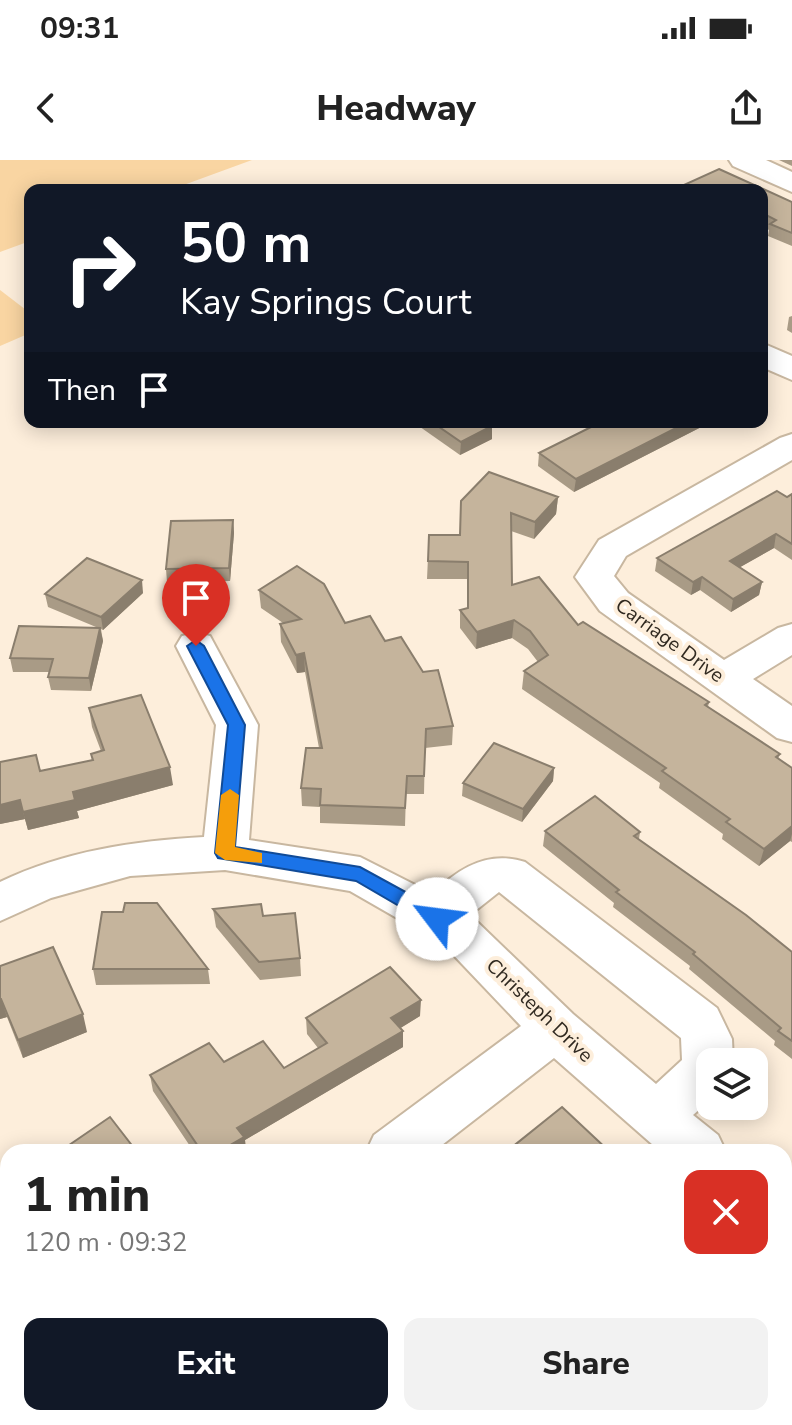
<!DOCTYPE html>
<html lang="en">
<head>
<meta charset="utf-8">
<style>
	body { margin:0; font-family:"Nunito Sans",sans-serif; background:#f2f2f2; color:#222; height:100vh; display:flex; flex-direction:column; font-size:30px; white-space:nowrap }
	* { box-sizing:border-box; margin:0 }
	p { font-size:26px; color:#767676 }
	.icon { flex:none; width:44px; height:44px; fill:none; stroke:currentColor; stroke-width:2; stroke-linecap:round; stroke-linejoin:round }
	.map { position:relative; flex:1; overflow:hidden }
	.panel { position:absolute; left:0px; top:984px; width:792px; height:282px; display:flex; flex-direction:column; background:#fff; border-radius:24px 24px 0 0; box-shadow:0 4px 20px #0003 }
	.panel>* { flex:none }
	.guide { position:absolute; left:24px; top:24px; width:744px; height:244px; border-radius:16px; box-shadow:0 4px 20px #0003; background:#111827; color:#fff; overflow:hidden }
	.controls { position:absolute; left:696px; top:888px; display:grid; gap:16px }
	.controls a { display:grid; place-items:center; width:72px; height:72px; border-radius:16px; background:#fff; box-shadow:0 4px 20px #0003; font-size:40px }
	.pin { position:absolute; display:grid; place-items:center; width:68px; height:68px; color:#fff; margin:-82px -34px; border-radius:50% 50% 50% 0; rotate:-45deg; box-shadow:0 0 8px #0007 }
	.pin .icon { rotate:45deg }
	.me { position:absolute; width:88px; margin:-44px; rotate:300deg; stroke-linejoin:round; filter:drop-shadow(0 0 6px #0008) }
	.turn { display:flex; align-items:center; gap:28px; height:168px; padding:0 24px; font-size:36px }
	.turn .icon { width:104px; height:104px; stroke-width:2.5 }
	.turn b { display:block; font-size:56px; line-height:68px }
	.then { display:flex; align-items:center; height:76px; padding:0 24px; background:#0003; gap:16px; font-size:30px }
	.round { display:grid; place-items:center; flex:none; width:84px; height:84px; border-radius:16px; background:#f2f2f2 }
	.headline { display:flex; align-items:center; justify-content:space-between; height:136px; padding:0 24px }
	h1 { font-size:48px; font-weight:800; line-height:60px }
	.primary-button { display:flex; gap:16px; margin-top:auto; padding:16px 24px }
	.primary-button a { flex:1; height:92px; border-radius:16px; background:#111827; color:#fff; font-size:32px; font-weight:800; line-height:92px; text-align:center }
	.primary-button a+a { background:#f2f2f2; color:#222 }
	.status { display:flex; justify-content:space-between; align-items:center; height:56px; padding:0 40px; background:#fff; direction:ltr }
	.status svg { height:22px; fill:currentColor }
	header { display:flex; justify-content:space-between; align-items:center; height:104px; padding:0 24px; background:#fff; font-size:36px; font-weight:800 }
	.map>svg:first-child { display:block }
</style>
</head>
<body>
<div class="status"><b>09:31</b><svg viewBox="0 0 49 12"><path d="M0 12V9h3v3zM5 12V6h3v6zM10 12V3h3v9zM15 12V0h3v12zM26 1h20v11H26zM47 4h2v5h-2z"/></svg></div>
<header><svg class="icon" aria-label="back" viewBox="0 0 24 24"><path d="M15 5l-7 7 7 7"/></svg>Headway<svg class="icon" aria-label="share" viewBox="0 0 24 24"><path d="M12 15V3M7 8l5-5 5 5M5 13v7h14v-7"/></svg></header>
<div class="map">
<svg width="792" height="1265" viewBox="0 0 792 1265">
	<rect width="100%" height="100%" fill="#fdeedb"/>
	<g fill="#f9d5a2">
		<path d="M0,0h252l-82,30h-140v51l-30,11z"/>
		<path d="M0,130l30,23v20l-30,13z"/>
	</g>
	<g fill="none" stroke-linecap="round" stroke-linejoin="round">
		<defs>
			<g id="minor">
				<path d="M729,0h37l26,12v20l-59,-26z"/>
				<path d="M762,183l30,13v24l-30,-13z"/>
				<path d="M792,274v26l-166,96 -12,20 14,17 96,67 54,-32 14,-4v31l-39,24 39,27v36l-15,-4 -177,-127 -25,-34 24,-37 181,-102z"/>
				<path d="M196,473l14,3 48,89 -9,115 111,17 73,37c25,-26 55,-44 92,-32l192,146 15,31 1,23h-23v38l-17,15 25,20 8,17h-65l-107,-94 -121,94h-67l8,-17 147,-109 -77,-81 -94,-54 -125,-21 -95,6 -79,22 -51,23v-39c64,-31 134,-41 204,-45l12,-112 -40,-79 6,-10zM499,732l182,146 1,22 -26,24 -83,-70 -103,-99z"/>
				<path d="M784,1039l8,3v95l-8,3z"/>
				<path d="M8,1213v45h23l-5,7h-26v-49z"/>
				<path d="M573,1258h65l-3,7h-65z"/>
			</g>
		</defs>
		<use href="#minor" stroke="#c8b7a0" stroke-width="4"/>
		<use href="#minor" fill="#fff" fill-rule="evenodd"/>
	</g>
	<g fill="#a99b86">
		<path d="M779,0h13v6z"/>
		<path d="M719,9l73,33v44l-24,-10 1,-6 -7,-4v-36h-77l1,-6z"/>
		<path d="M792,156v17l-5,-3 2,-13z"/>
		<path d="M413,262h73l6,4v13l-32,16z"/>
		<path d="M601,262h110l-137,70 -36,-26 1,-13z"/>
		<path d="M792,334v66l-18,-12 -34,19 22,15 -3,13 -28,17 -31,-22 -9,5 -36,-24 2,-13z"/>
		<path d="M558,337l-2,17 -22,25 -23,-8 1,54 197,117 -1,5 72,47 -2,5 14,9v74l-2,-1 -31,25 -37,-27 1,-5 -64,-46 1,-5 -138,-94 2,-18 14,-9 -10,-13 -16,-11 -36,11 -16,-21v-18l7,-2v-29h-40l2,-44h31l1,-34z"/>
		<path d="M233,360l1,13 -4,48 -63,1 -1,-13z"/>
		<path d="M259,430l86,33 40,18 68,85 -1,19 -27,3 -1,46h-18l-1,32 -85,-3v-16l-18,-1 -1,-18 18,-40 -14,-76 -8,1 -16,-31 -1,-18 3,-1 -22,-15z"/>
		<path d="M143,433l-40,37 -2,-1 2,12 -12,50 -40,-1 -3,-13 1,-5h-36l-3,-14 86,-31 -48,-20 -3,-13z"/>
		<path d="M89,548l84,77 -96,26 2,7 -51,12 -3,-11 -25,5 40,-53 52,-11 -1,-6 10,-3 -9,-24z"/>
		<path d="M554,608l-1,13 -31,41 -60,-26 1,-13z"/>
		<path d="M545,671l95,1 -1,7 153,113v107l-18,-14 1,-4 -86,-72 1,-3 -77,-59 1,-4 -71,-57z"/>
		<path d="M213,749l50,7 37,42 1,18 -41,4 -44,-53z"/>
		<path d="M0,806l87,66 -64,26 -16,-41 -7,2z"/>
		<path d="M93,809h115l2,15 -114,1z"/>
		<path d="M420,856l-20,12 3,19 -158,93 1,12h-52l-41,-61 -3,-16 74,-13 60,6 34,-20 -11,-14 -1,-16z"/>
	</g>
	<g fill="#8a7e6d">
		<path d="M767,225l-2,13 -3,1v-12z"/>
		<path d="M688,262h23l-137,70 2,-13z"/>
		<path d="M492,266v13l-32,16 1,-13z"/>
		<path d="M558,337l-2,17 -22,25 1,-17z"/>
		<path d="M233,360l1,13 -4,48 -1,-13z"/>
		<path d="M776,374l-2,14 -46,26 2,-13z"/>
		<path d="M702,417l-2,13 -9,5 2,-13z"/>
		<path d="M142,420l1,13 -40,37 -2,-13z"/>
		<path d="M762,422l-3,13 -28,17 2,-13z"/>
		<path d="M514,460l-2,18 -36,11 1,-17z"/>
		<path d="M100,468l3,13 -12,50 -2,-13z"/>
		<path d="M304,493l1,19 -8,1 -1,-18z"/>
		<path d="M170,607l3,18 -96,26 2,7 -51,12 -5,-18 50,-20z"/>
		<path d="M554,608l-1,13 -31,41 1,-13z"/>
		<path d="M20,640l5,19 -25,5v-19z"/>
		<path d="M792,666v8l-2,7 -31,25 5,-17z"/>
		<path d="M0,839h1l6,18 -7,2z"/>
		<path d="M421,840l-1,16 -29,18v-16z"/>
		<path d="M83,854l4,18 -64,26 -5,-18z"/>
		<path d="M403,871v16l-158,93 1,12h-28l19,-24z"/>
		<path d="M8,1118v17l-8,5v-18z"/>
	</g>
	<g fill="#c5b49c" stroke="#8a7e6d" stroke-width="2">
		<path d="M719,9l73,33v31l-22,-9 6,-4 -14,-7v-23h-22l2,-3 -7,3h-37l-12,-6z"/>
		<path d="M432,262h54l6,4 -31,16z"/>
		<path d="M601,262h87l-112,57 -37,-26z"/>
		<path d="M489,312l69,25 -23,25 -24,-9 1,72 27,-8 39,48 5,-3 126,80 -4,3 75,49 -4,3 16,11v58l-28,23 -38,-27 4,-3 -68,-48 4,-3 -142,-97 24,-16 -18,-24 -16,-11 -37,12 -17,-22 8,-2v-46l-40,-1 1,-26h31l1,-34z"/>
		<path d="M777,331l10,6 5,-3v50l-16,-10 -46,27 32,21 -29,17 -31,-22 -9,5 -36,-24z"/>
		<path d="M233,360l-4,48 -63,1 5,-48z"/>
		<path d="M87,398l55,22 -41,37 -56,-23z"/>
		<path d="M297,406l27,18 21,39 25,-7 15,25 16,-4 22,35 15,-2 15,56 -27,3 -2,47h-17l-2,32 -85,-3 1,-16 -20,-1 5,-40h16l-18,-95 -8,2 -16,-31 21,-5 -42,-29z"/>
		<path d="M19,466l81,2 -11,50 -41,-1 5,-18 -43,-1z"/>
		<path d="M141,535l29,72 -97,25 2,8 -52,12 -3,-12 -20,5v-43l36,-7 4,16 53,-11 -2,-6 13,-4 -15,-42z"/>
		<path d="M494,583l60,25 -31,41 -60,-26z"/>
		<path d="M595,636l45,36 -6,4 112,79 46,37v89l-14,-10 3,-3 -88,-74 2,-2 -79,-60 3,-2 -74,-59z"/>
		<path d="M125,743h32l51,66h-115l9,-57h21z"/>
		<path d="M261,744l2,12 32,-3 5,45 -41,4 -46,-53z"/>
		<path d="M53,787l30,67 -65,26 -17,-41h-1v-33z"/>
		<path d="M390,807l31,33 -30,18 12,13 -166,97 7,9 -26,15h-16l-52,-77 59,-32 15,19 39,-21 21,27 43,-25 -21,-25z"/>
		<path d="M562,947l48,45h-104z"/>
		<path d="M110,957l27,35h-78z"/>
		<path d="M8,1020v98l-8,4v-97z"/>
		<path d="M197,1258h115l6,7h-131z"/>
		<path d="M133,1260l3,5h-9z"/>
	</g>
	<path fill="#1a73e8" stroke="#114b97" stroke-width="2" d="M196,480l8,6 41,79 -10,122 125,20 84,46 3,6 -3,5h-14l-74,-43 -138,-23 -3,-5 13,-128 -41,-79z"/>
	<path fill="#f59e0b" d="M230,629l9,6 -4,52 27,6v10l-37,-3 -10,-7 6,-58z"/>
	<g text-anchor="middle" stroke-width="8" stroke-linejoin="round" paint-order="stroke">
		<g font-size="20" fill="#302920" stroke="#fdeedb">
			<text transform="translate(670 480) rotate(36)" y="7">Carriage Drive</text>
			<text transform="translate(540 850) rotate(44)" y="7">Christeph Drive</text>
		</g>
	</g>
</svg>
<div class="controls">
<a><svg class="icon" aria-label="layers" viewBox="0 0 24 24"><path d="M12 4l9 5-9 5-9-5zM3 14l9 5 9-5"/></svg></a>
</div>
<div class="pin" style="left:196px;top:486px;background:#d93025"><svg class="icon" aria-label="arrive" viewBox="0 0 24 24"><path d="M6 21V4h12l-3 4 3 4H6"/></svg></div>
<svg class="me" style="left:437px;top:759px" viewBox="-20 -20 40 40"><circle r="19" fill="#fff"/><path d="M0-13L10 11 0 6-10 11z" fill="#1a73e8"/></svg>
<div class="guide">
<div class="turn"><svg class="icon" aria-label="right" viewBox="0 0 24 24"><path d="M7 20v-9h11M14 6l5 5-5 5"/></svg><div><b>50 m</b>Kay Springs Court</div></div>
<div class="then">Then<svg class="icon" aria-label="arrive" viewBox="0 0 24 24"><path d="M6 21V4h12l-3 4 3 4H6"/></svg></div>
</div>
<section class="panel">
<div class="headline"><div><h1>1 min</h1><p>120 m · 09:32</p></div><a class="round" style="background:#d93025;color:#fff"><svg class="icon" aria-label="close" viewBox="0 0 24 24"><path d="M6 6l12 12M18 6L6 18"/></svg></a></div>
<div class="primary-button"><a>Exit</a><a>Share</a></div>
</section>
</div>
</body>
</html>
